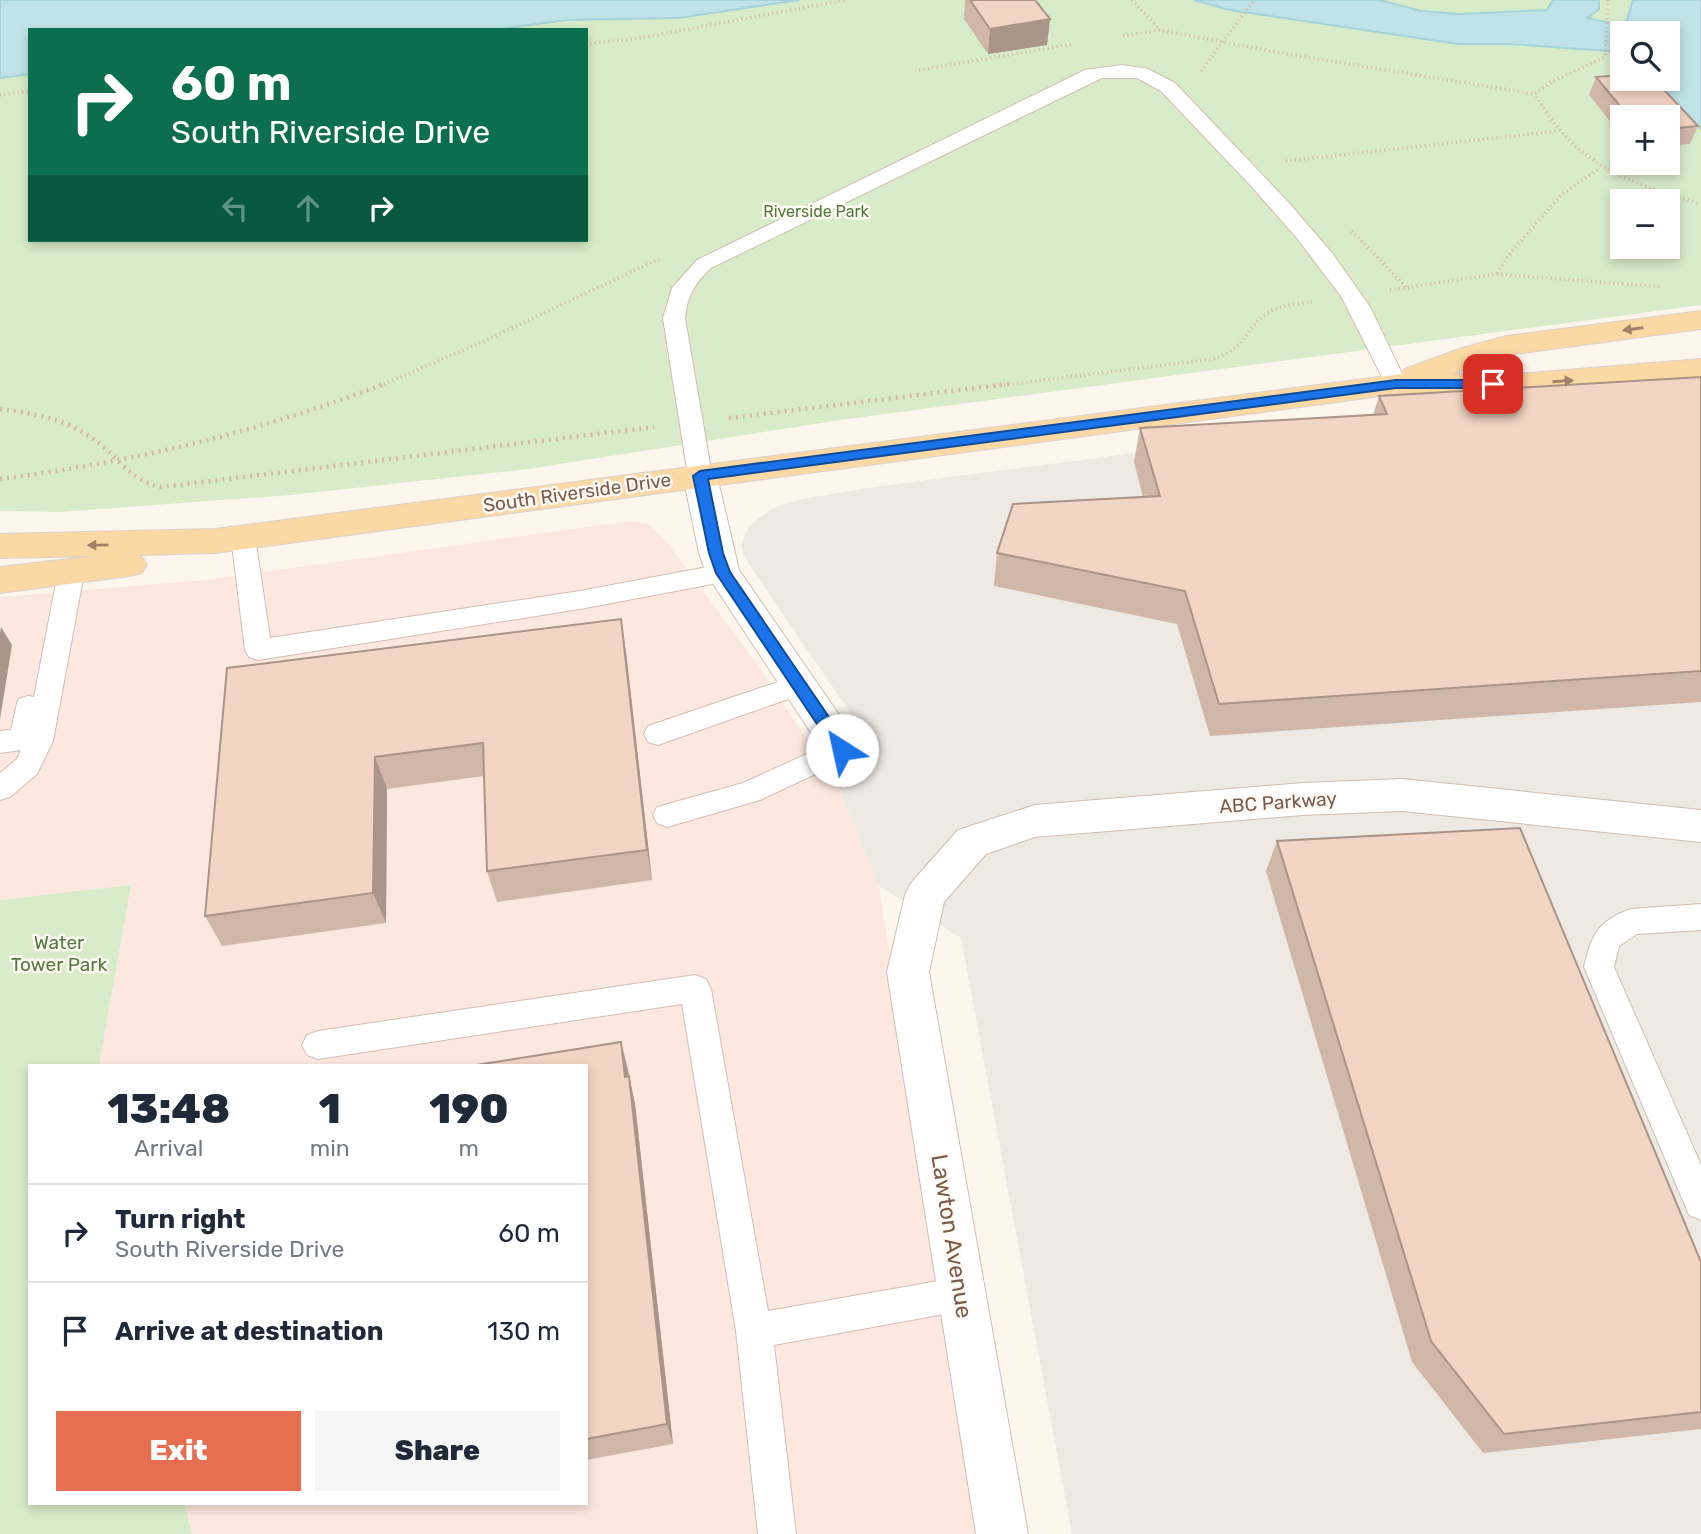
<!DOCTYPE html>
<html lang="en">
<head>
<meta charset="utf-8">
<style>
	body { margin:0; font-family:Rubik,sans-serif; background:#f6f6f7; color:#1f2937; height:100vh; display:flex; flex-direction:column; font-size:26px; white-space:nowrap }
	* { box-sizing:border-box; margin:0 }
	p { font-size:23px; color:#747a83 }
	.icon { flex:none; width:38px; height:38px; fill:none; stroke:currentColor; stroke-width:2; stroke-linecap:round; stroke-linejoin:round }
	.map { position:relative; flex:1; overflow:hidden }
	.panel { position:absolute; left:28px; top:1064px; width:560px; height:441px; display:flex; flex-direction:column; background:#fff; border-radius:0px; box-shadow:0 4px 10px #0003 }
	.panel>* { flex:none }
	.banner { position:absolute; left:28px; top:28px; width:560px; height:214px; border-radius:0px; box-shadow:0 4px 10px #0003; background:#0b6e4f; color:#fff; overflow:hidden }
	.fabs { position:absolute; left:1610px; top:21px; display:grid; gap:14px }
	.fabs a { display:grid; place-items:center; width:70px; height:70px; border-radius:0px; background:#fff; box-shadow:0 4px 10px #0003; font-size:35px }
	.pin { position:absolute; display:grid; place-items:center; width:60px; height:60px; color:#fff; margin:-30px; border-radius:14px; box-shadow:0 4px 10px #0006 }
	.me { position:absolute; width:77px; margin:-38px; rotate:325deg; stroke-linejoin:round; filter:drop-shadow(0 0 5px #0008) }
	.turn { display:flex; align-items:center; gap:24px; height:147px; padding:0 28px; font-size:32px }
	.turn .icon { width:91px; height:91px; stroke-width:2.5 }
	.turn b { display:block; font-size:49px; line-height:60px }
	.lanes { display:flex; align-items:center; height:66px; padding:0 28px; background:#0003; justify-content:center; gap:35px; direction:ltr }
	.lanes .off { opacity:.35 }
	.eta { display:flex; justify-content:space-evenly; align-items:center; height:119px; text-align:center }
	.eta b { font-size:42px; font-weight:800; line-height:49px }
	.cta { display:flex; gap:14px; margin-top:auto; padding:14px 28px }
	.cta a { flex:1; height:80px; border-radius:0px; background:#e76f51; color:#fff; font-size:28px; font-weight:800; line-height:80px; text-align:center }
	.cta a+a { background:#f6f6f7; color:#1f2937 }
	ul { padding:0; list-style:none }
	li { display:flex; align-items:center; gap:21px; height:98px; padding:0 28px; border-top:2px solid #e0e1e3 }
	li div { flex:1 }
	li b { display:block; font-size:26px }
	li em { font-style:normal }
	.map>svg:first-child { display:block }
</style>
</head>
<body>
<div class="map">
<svg width="1701" height="1534" viewBox="0 0 1701 1534">
	<rect width="100%" height="100%" fill="#fdf6ec"/>
	<path fill="#fde8e0" d="M630,521l18,3 18,17 91,123 82,124 40,98 101,648h-788l-8,-31h402v-437h-487l32,-180 -131,14v-303l206,-17z"/>
	<path fill="#efe9e4" d="M1701,379v1155h-629l-111,-596 -82,-52 -40,-98 18,-15 10,-18v-18l-119,-174 -7,-16 7,-20 25,-19 29,-9 72,-12z"/>
	<g fill="#d8ecc9" fill-rule="evenodd">
		<path d="M800,0h901v305l-861,115 -312,49 -237,26 -231,17 -60,-1v-433l30,-4v166h556v-210h-92l72,-10 112,-2zM1622,33h46v46h-46zM1622,117h46v46h-46zM1622,201h46v46h-46z"/>
		<path d="M131,885l-32,181h-69v437h154l8,31h-192v-634z"/>
	</g>
	<g fill="#bfe3e8" stroke="#a5d3da" stroke-width="2">
		<path d="M0,0h800l-122,18 -112,2 -72,10h-464v44l-30,4z"/>
		<path d="M1194,0h186l41,11 38,3 88,-4 6,-10h46v9l-12,9 38,8 8,-26h68v129l-55,-50h22v-46h-46v19l-111,-8h-53l-228,-34z"/>
	</g>
	<g fill="none" stroke-linecap="round" stroke-linejoin="round">
		<defs>
			<g id="lane">
				<path d="M1122,65l26,4 27,14 114,120 43,50 38,54 37,77 -3,5 -8,2 -8,-2 -47,-93 -45,-59 -44,-50 -91,-96 -24,-13h-35l-391,190c-16,15 -24,28 -26,50l27,158 -4,6 -8,2 -8,-2 -4,-6 -25,-158 9,-30 25,-28 388,-190z"/>
				<path d="M243,528l9,3 3,6 15,101 310,-47 143,-27 9,3 4,6 -4,6 -9,3 -143,27 -322,51 -9,-3 -4,-7 -14,-113 3,-6z"/>
				<path d="M71,564l9,3 4,6 -31,168 -16,33 -27,23 -10,3v-27l17,-14 4,-9 -21,3v-22l11,-1 7,-31 10,-3 6,1 24,-124 4,-6z"/>
				<path d="M798,675l10,3 3,7 -3,7 -150,53 -10,-3 -4,-8 4,-8z"/>
				<path d="M842,738l10,3 4,8 -4,8 -92,43 -93,27 -10,-4 -4,-8 4,-8 86,-24z"/>
				<path d="M1701,904v26l-64,4 -18,12 -5,21 87,198v55l-12,-5 -105,-248c8,-32 13,-46 47,-58z"/>
				<path d="M695,975l11,4 5,10 57,322 193,-34 12,5 6,12 -6,12 -12,5 -187,34 22,189h-38l-22,-203 -54,-327 -364,55 -11,-4 -5,-10 5,-10 11,-4z"/>
			</g>
			<g id="street">
				<path d="M700,465l12,3 5,8 22,94 116,168 6,11 -6,11 -13,4 -13,-4 -123,-187 -7,-20 -16,-77 5,-8z"/>
				<path d="M1402,779l299,31v32l-299,-31 -99,4 -268,22 -49,17 -42,48 -15,70 99,562h-52l-89,-562 18,-77 6,-12 47,-53 77,-25 268,-22z"/>
			</g>
			<path id="primary" d="M1701,311v18l-193,26 -57,19h66l184,-15v20l-184,15h-121l-1181,159 -75,2 7,9 -5,9 -12,3 -130,17v-26l96,-11 -96,2v-24l215,-5 1187,-155 3,-5 57,-21 45,-12z"/>
		</defs>
		<use href="#lane" stroke="#d1beb0" stroke-width="2"/>
		<use href="#street" stroke="#d1beb0" stroke-width="2"/>
		<use href="#primary" stroke="#dad1cd" stroke-width="2"/>
		<g stroke="#d9b8a5" stroke-width="3.5" stroke-dasharray="1 3.5" stroke-linecap="butt">
			<path d="M1132,0l28,30"/>
			<path d="M1608,0l-3,57 -54,25 -16,12c40,71 92,88 166,110"/>
			<path d="M1123,36l37,-6 121,23 254,41"/>
			<path d="M586,44l54,-6 205,-38"/>
			<path d="M919,70l154,-26"/>
			<path d="M1201,71l53,-71"/>
			<path d="M0,95l30,-4"/>
			<path d="M1286,161l273,-30"/>
			<path d="M1352,231l55,57"/>
			<path d="M1497,273l15,-22 49,-56 39,-27"/>
			<path d="M1390,290l106,-16 167,13"/>
			<path d="M380,386l102,-44 177,-83"/>
			<path d="M995,386l218,-27c35,-11 31,-31 55,-46 12,-8 30,-9 44,-11"/>
		</g>
		<g stroke="#d9b8a5" stroke-width="4.5" stroke-dasharray="2 5" stroke-linecap="butt">
			<path d="M0,409c32,4 65,10 92,29 25,17 37,43 69,49l493,-60"/>
			<path d="M729,418l280,-34"/>
			<path d="M0,479c132,-17 260,-47 384,-95"/>
		</g>
		<use href="#lane" fill="#fff" fill-rule="evenodd"/>
		<use href="#street" fill="#fff" fill-rule="evenodd"/>
		<use href="#primary" fill="#fbd9a5" fill-rule="evenodd"/>
	</g>
	<g fill="#d1b7a8">
		<path d="M965,0h70l15,19 -3,26 -59,9 -24,-35z"/>
		<path d="M1596,77l102,49 -8,18 -22,2v-29h-46v19l-33,-41z"/>
		<path d="M1701,377v325l-491,34 -33,-112 -183,-38 3,-33 146,-56 -9,-35 6,-34 233,-13 6,-19z"/>
		<path d="M626,652l26,228 -155,22 -10,-31 -3,-95 -97,13 -1,134 -164,23 -17,-30 22,-248z"/>
		<path d="M1277,841l424,421v167l-218,24 -71,-91 -146,-491z"/>
		<path d="M586,1066l42,4 7,34 38,340 -87,16z"/>
	</g>
	<g fill="#aa9588">
		<path d="M1050,19l-3,26 -59,9 2,-25z"/>
		<path d="M621,619l5,33 26,228 -5,-30z"/>
		<path d="M1,627l11,18 -12,74v-86z"/>
		<path d="M375,757l12,32 -1,134 -13,-30z"/>
		<path d="M621,1042l7,28 4,35 -7,-28z"/>
		<path d="M629,1076l6,28 38,340 -6,-20z"/>
	</g>
	<g fill="#f3d5c3" stroke="#aa9588" stroke-width="2">
		<path d="M970,0h65l15,19 -60,10z"/>
		<path d="M1622,75v4h32l44,47 -30,3v-12h-39l-33,-40z"/>
		<path d="M1701,377v294l-482,33 -34,-113 -188,-38 16,-49 147,-8 -20,-68 247,-14 -8,-18z"/>
		<path d="M621,619l26,231 -160,21 -4,-128 -108,14 -2,136 -168,23 22,-248z"/>
		<path d="M1520,828l181,434v150l-197,22 -73,-93 -154,-500z"/>
		<path d="M621,1042l4,35 4,-1 38,348 -81,15v-373h-116z"/>
	</g>
	<defs><path id="oneway-solid" d="M-6-.8H1V-3.2L6.5 0L1 3.2V.8H-6Z" transform="scale(1.75)"/></defs>
	<g fill="#a18267">
		<use href="#oneway-solid" transform="translate(1633 329) rotate(172)"/>
		<use href="#oneway-solid" transform="translate(1563 381) rotate(-4)"/>
		<use href="#oneway-solid" transform="translate(98 545) rotate(179)"/>
	</g>
	<path fill="#1a73e8" stroke="#114b97" stroke-width="2" d="M1396,380h97l7,4 -7,4h-97l-688,91 15,74 7,19 118,173 2,5 -8,6 -5,-2 -121,-181 -7,-20 -16,-77 7,-5z"/>
	<g text-anchor="middle" stroke-width="5" stroke-linejoin="round" paint-order="stroke">
		<g font-size="16" fill="#537a41" stroke="#fffaf3">
			<text x="816" y="217">Riverside Park</text>
		</g>
		<g font-size="19" fill="#7a5c4d" stroke="#fffaf3">
			<text transform="translate(577 492) rotate(-8)" y="7">South Riverside Drive</text>
			<text transform="translate(1278 802) rotate(-4)" y="7">ABC Parkway</text>
		</g>
		<g font-size="19" fill="#537a41" stroke="#fffaf3">
			<text x="59" y="949">Water<tspan x="59" dy="22">Tower Park</tspan></text>
		</g>
		<g font-size="23" fill="#7a5c4d" stroke="#fffaf3">
			<text transform="translate(952 1236) rotate(81)" y="8">Lawton Avenue</text>
		</g>
	</g>
</svg>
<div class="fabs">
<a><svg class="icon" aria-label="search" viewBox="0 0 24 24"><circle cx="10" cy="10" r="6"/><path d="M15 15l6 6"/></svg></a>
<a>+</a>
<a>−</a>
</div>
<div class="pin" style="left:1493px;top:384px;background:#d93025"><svg class="icon" aria-label="arrive" viewBox="0 0 24 24"><path d="M6 21V4h12l-3 4 3 4H6"/></svg></div>
<svg class="me" style="left:842px;top:750px" viewBox="-20 -20 40 40"><circle r="19" fill="#fff"/><path d="M0-13L10 11 0 6-10 11z" fill="#1a73e8"/></svg>
<div class="banner">
<div class="turn"><svg class="icon" aria-label="right" viewBox="0 0 24 24"><path d="M7 20v-9h11M14 6l5 5-5 5"/></svg><div><b>60 m</b>South Riverside Drive</div></div>
<div class="lanes"><svg class="icon off" aria-label="left" viewBox="0 0 24 24"><path d="M17 20v-9H6M10 6l-5 5 5 5"/></svg><svg class="icon off" aria-label="ahead" viewBox="0 0 24 24"><path d="M12 20V5M6 11l6-6 6 6"/></svg><svg class="icon" aria-label="right" viewBox="0 0 24 24"><path d="M7 20v-9h11M14 6l5 5-5 5"/></svg></div>
</div>
<section class="panel">
<div class="eta">
<div><b>13:48</b><p>Arrival</p></div>
<div><b>1</b><p>min</p></div>
<div><b>190</b><p>m</p></div>
</div>
<ul>
<li><svg class="icon" aria-label="right" viewBox="0 0 24 24"><path d="M7 20v-9h11M14 6l5 5-5 5"/></svg><div><b>Turn right</b><p>South Riverside Drive</p></div><em>60 m</em></li>
<li><svg class="icon" aria-label="arrive" viewBox="0 0 24 24"><path d="M6 21V4h12l-3 4 3 4H6"/></svg><div><b>Arrive at destination</b></div><em>130 m</em></li>
</ul>
<div class="cta"><a>Exit</a><a>Share</a></div>
</section>
</div>
</body>
</html>
